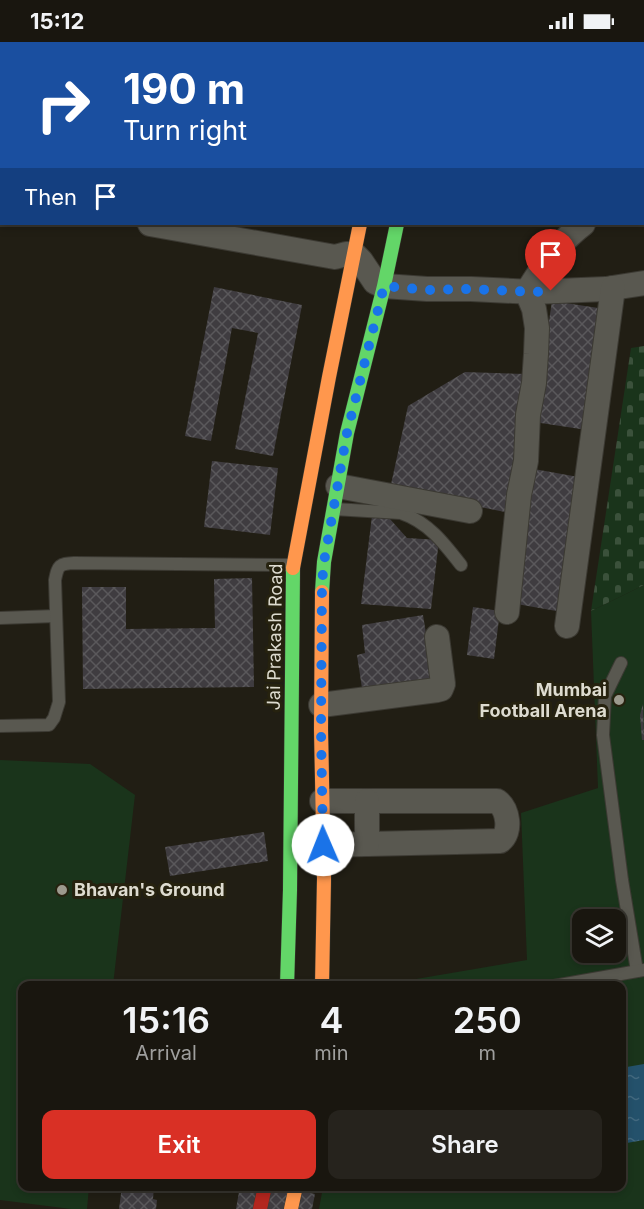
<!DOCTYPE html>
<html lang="en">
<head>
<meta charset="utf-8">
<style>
	body { margin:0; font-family:Inter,sans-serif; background:#26231d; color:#f1f3f6; height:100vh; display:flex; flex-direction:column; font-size:22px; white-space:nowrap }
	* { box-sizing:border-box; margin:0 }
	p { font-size:20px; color:#9f9f9e }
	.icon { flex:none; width:33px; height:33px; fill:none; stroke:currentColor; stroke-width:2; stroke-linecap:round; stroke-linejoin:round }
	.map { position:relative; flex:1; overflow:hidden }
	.drawer { position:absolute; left:18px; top:939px; width:608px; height:210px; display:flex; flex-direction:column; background:#19160f; border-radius:12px; box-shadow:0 3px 9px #0003,0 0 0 2px #37352f }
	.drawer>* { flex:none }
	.guide { position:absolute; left:0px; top:0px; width:645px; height:183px; box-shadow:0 3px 9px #0003,0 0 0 2px #37352f; background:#1a4fa0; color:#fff; overflow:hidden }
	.controls { position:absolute; left:572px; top:867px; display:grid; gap:12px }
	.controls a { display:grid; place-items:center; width:54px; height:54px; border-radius:12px; background:#19160f; box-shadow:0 3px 9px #0003,0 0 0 2px #37352f; font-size:30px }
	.pin { position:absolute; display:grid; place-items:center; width:51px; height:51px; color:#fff; margin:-62px -26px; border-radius:50% 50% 50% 0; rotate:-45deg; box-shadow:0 0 6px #0007 }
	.pin .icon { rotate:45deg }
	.me { position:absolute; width:66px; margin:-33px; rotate:359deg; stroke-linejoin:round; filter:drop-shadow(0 0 4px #0008) }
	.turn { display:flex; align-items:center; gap:21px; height:126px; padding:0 24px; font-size:27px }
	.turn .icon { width:78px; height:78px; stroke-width:2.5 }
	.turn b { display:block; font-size:42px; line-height:51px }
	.then { display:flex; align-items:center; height:57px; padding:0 24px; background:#0003; gap:12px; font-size:22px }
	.eta { display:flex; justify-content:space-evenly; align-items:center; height:102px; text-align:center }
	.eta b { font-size:36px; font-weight:600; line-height:42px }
	.action { display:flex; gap:12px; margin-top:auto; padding:12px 24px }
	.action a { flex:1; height:69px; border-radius:12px; background:#d93025; color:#fff; font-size:24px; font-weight:600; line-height:69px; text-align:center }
	.action a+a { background:#26231d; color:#f1f3f6 }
	.status { display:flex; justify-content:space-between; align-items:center; height:42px; padding:0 30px; background:#19160f; direction:ltr }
	.status svg { height:16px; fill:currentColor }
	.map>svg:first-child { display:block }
</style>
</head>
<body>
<div class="status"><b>15:12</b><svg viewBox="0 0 49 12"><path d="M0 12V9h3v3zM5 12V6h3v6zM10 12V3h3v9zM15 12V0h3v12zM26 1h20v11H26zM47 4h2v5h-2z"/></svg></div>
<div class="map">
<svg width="644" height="1167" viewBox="0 0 644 1167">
	<defs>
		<pattern id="cemetery-stones" width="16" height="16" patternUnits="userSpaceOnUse" patternTransform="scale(1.5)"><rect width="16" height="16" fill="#1a341b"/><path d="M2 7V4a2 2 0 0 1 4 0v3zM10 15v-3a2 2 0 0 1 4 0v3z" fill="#3b513b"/></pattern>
		<pattern id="water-ripples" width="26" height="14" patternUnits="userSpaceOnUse" patternTransform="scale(1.5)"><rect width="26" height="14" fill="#24516b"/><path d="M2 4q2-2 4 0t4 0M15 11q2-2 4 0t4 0" fill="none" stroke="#43697f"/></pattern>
		<pattern id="building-cross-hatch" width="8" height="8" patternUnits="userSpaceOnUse" patternTransform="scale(1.5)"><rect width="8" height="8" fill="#3f3c40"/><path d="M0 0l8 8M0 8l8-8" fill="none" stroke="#5a585b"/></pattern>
	</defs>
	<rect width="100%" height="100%" fill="#211e14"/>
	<g fill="#1a341b" fill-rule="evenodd">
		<path d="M644,543v624h-325l4,-22 298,-1v-200l-240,-1 146,-25 -6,-147 77,-25 -7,-177zM582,878h33v32h-33z"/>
		<path d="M0,718l90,4 45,31 -22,190 -91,1v200l67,1 -2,22h-16l-71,-9z"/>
	</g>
	<path fill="url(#cemetery-stones)" d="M644,304v239l-53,26 40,-263z"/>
	<path fill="url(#water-ripples)" d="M644,1022v76l-23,4v-76z"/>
	<g fill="url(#building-cross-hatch)">
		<path d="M214,245l88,18 -29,151 -38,-7 23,-116 -26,-5 -21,113 -26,-5z"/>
		<path d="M552,259l53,8 -18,121 -53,-8z"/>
		<path d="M465,330l62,2 -22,138 -115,-23 18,-83z"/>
		<path d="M212,419l66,7 -8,67 -66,-8z"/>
		<path d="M534,427l50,9 -22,134 -51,-9z"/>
		<path d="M372,474l18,3 17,19 32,2 -8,69 -70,-5z"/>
		<path d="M252,536l2,109 -171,2 -1,-102h44v42l89,-1 -1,-49z"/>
		<path d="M473,565l27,4 -6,48 -27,-4z"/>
		<path d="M423,573l11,68 -71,12 -6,-40 8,-2 -3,-28z"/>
		<path d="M643,662l1,36h-2l-2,-25z"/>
		<path d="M264,790l4,29 -98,15 -5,-29z"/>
		<path d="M122,1144h32l-1,13 4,1 -1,9h-37z"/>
		<path d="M240,1144h37l38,8 -3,15h-76z"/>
	</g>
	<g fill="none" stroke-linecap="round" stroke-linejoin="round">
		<defs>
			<g id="lane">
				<path d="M334,467l67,4c27,9 43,30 60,52"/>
				<path d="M0,576l56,-2"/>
				<path d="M621,621l-16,33 -2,39 19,145 15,91"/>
				<path d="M0,684l49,-1 5,-7 5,-16 -4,-122c3,-15 4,-16 19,-17l219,2"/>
				<path d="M554,944l90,-16"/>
			</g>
			<g id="street">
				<path d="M19,2v-2"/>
				<path d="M258,2v-2"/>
				<path d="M290,2v-2"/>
				<path d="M329,2v-2"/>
				<path d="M0,87l2,-7"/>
				<path d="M644,128v-1"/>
				<path d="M0,137h2"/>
				<path d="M0,154l2,1"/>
				<path d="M150,182l185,33 11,-3 9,1 6,6 14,21 9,4 43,3h44l62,3 73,-3 38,-6"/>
				<path d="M338,444l132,25"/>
				<path d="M507,570l12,-117 7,-34 2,-46 6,-32 2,-29 1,-26 -3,-19 -7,-17c16,-26 32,-50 56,-68"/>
				<path d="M567,584l46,-338"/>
				<path d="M321,663l116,-15 4,-1 2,-5 -6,-47"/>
				<path d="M322,759h175c11,8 15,31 3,40l-177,4"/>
				<path d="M367,759v43"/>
			</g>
			<g id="fast">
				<path d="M392,0v2"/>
				<path d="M322,550l2,-30 23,-129 37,-147 13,-62"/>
				<path d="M287,944l3,-96 3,-322"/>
			</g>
			<g id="slow">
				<path d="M293,526l36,-191 31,-153"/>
				<path d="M322,550l-1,137 3,150 -2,107"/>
				<path d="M291,1167l5,-23"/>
			</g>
			<g id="jam">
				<path d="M430,0v2"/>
				<path d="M260,1167l5,-23"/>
			</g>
		</defs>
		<use href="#lane" stroke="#3c3a33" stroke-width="14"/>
		<use href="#street" stroke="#3c3a33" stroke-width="26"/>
		<use href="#fast" stroke="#3c3a33" stroke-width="15"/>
		<use href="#slow" stroke="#3c3a33" stroke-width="15"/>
		<use href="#jam" stroke="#3c3a33" stroke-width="15"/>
		<use href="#lane" stroke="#595850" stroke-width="12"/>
		<use href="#street" stroke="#595850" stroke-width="24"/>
		<use href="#fast" stroke="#63d668" stroke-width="14"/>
		<use href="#slow" stroke="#ff974d" stroke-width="14"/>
		<use href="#jam" stroke="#b3261e" stroke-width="14"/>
	</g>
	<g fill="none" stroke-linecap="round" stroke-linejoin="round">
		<path stroke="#1a73e8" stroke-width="10" stroke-dasharray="0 18" d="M323,803l-2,-116 1,-146 2,-21 23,-129 37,-147 43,4 44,-1 62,3 18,-1"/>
	</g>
	<g fill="#9c9a8e" stroke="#26220f" stroke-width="2">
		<circle cx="619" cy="658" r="6"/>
		<circle cx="62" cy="848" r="6"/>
	</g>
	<g text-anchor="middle" stroke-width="6" stroke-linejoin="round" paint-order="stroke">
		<g font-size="18" fill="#dedcd0" stroke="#26220f">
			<text transform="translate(275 595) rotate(-89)" y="6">Jai Prakash Road</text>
		</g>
		<g font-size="18" font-weight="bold" fill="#dedcd0" stroke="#26220f" text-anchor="end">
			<text x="607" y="654">Mumbai<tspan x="607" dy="21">Football Arena</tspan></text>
			<text x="74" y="854" text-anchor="start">Bhavan's Ground</text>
		</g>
	</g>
</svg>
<div class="controls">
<a><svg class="icon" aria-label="layers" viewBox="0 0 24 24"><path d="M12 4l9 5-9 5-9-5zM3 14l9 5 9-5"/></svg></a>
</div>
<div class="pin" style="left:551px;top:249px;background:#d93025"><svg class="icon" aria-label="arrive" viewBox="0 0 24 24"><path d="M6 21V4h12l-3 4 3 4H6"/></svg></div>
<svg class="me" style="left:323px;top:803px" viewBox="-20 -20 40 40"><circle r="19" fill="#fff"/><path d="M0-13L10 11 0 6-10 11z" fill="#1a73e8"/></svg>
<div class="guide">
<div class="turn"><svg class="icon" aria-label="right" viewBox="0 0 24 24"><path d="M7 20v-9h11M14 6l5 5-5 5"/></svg><div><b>190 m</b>Turn right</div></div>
<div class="then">Then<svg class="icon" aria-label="arrive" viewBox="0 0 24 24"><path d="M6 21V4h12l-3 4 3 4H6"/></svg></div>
</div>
<section class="drawer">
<div class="eta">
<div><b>15:16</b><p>Arrival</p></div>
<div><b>4</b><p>min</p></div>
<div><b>250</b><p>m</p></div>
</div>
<div class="action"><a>Exit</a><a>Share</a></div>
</section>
</div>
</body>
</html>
